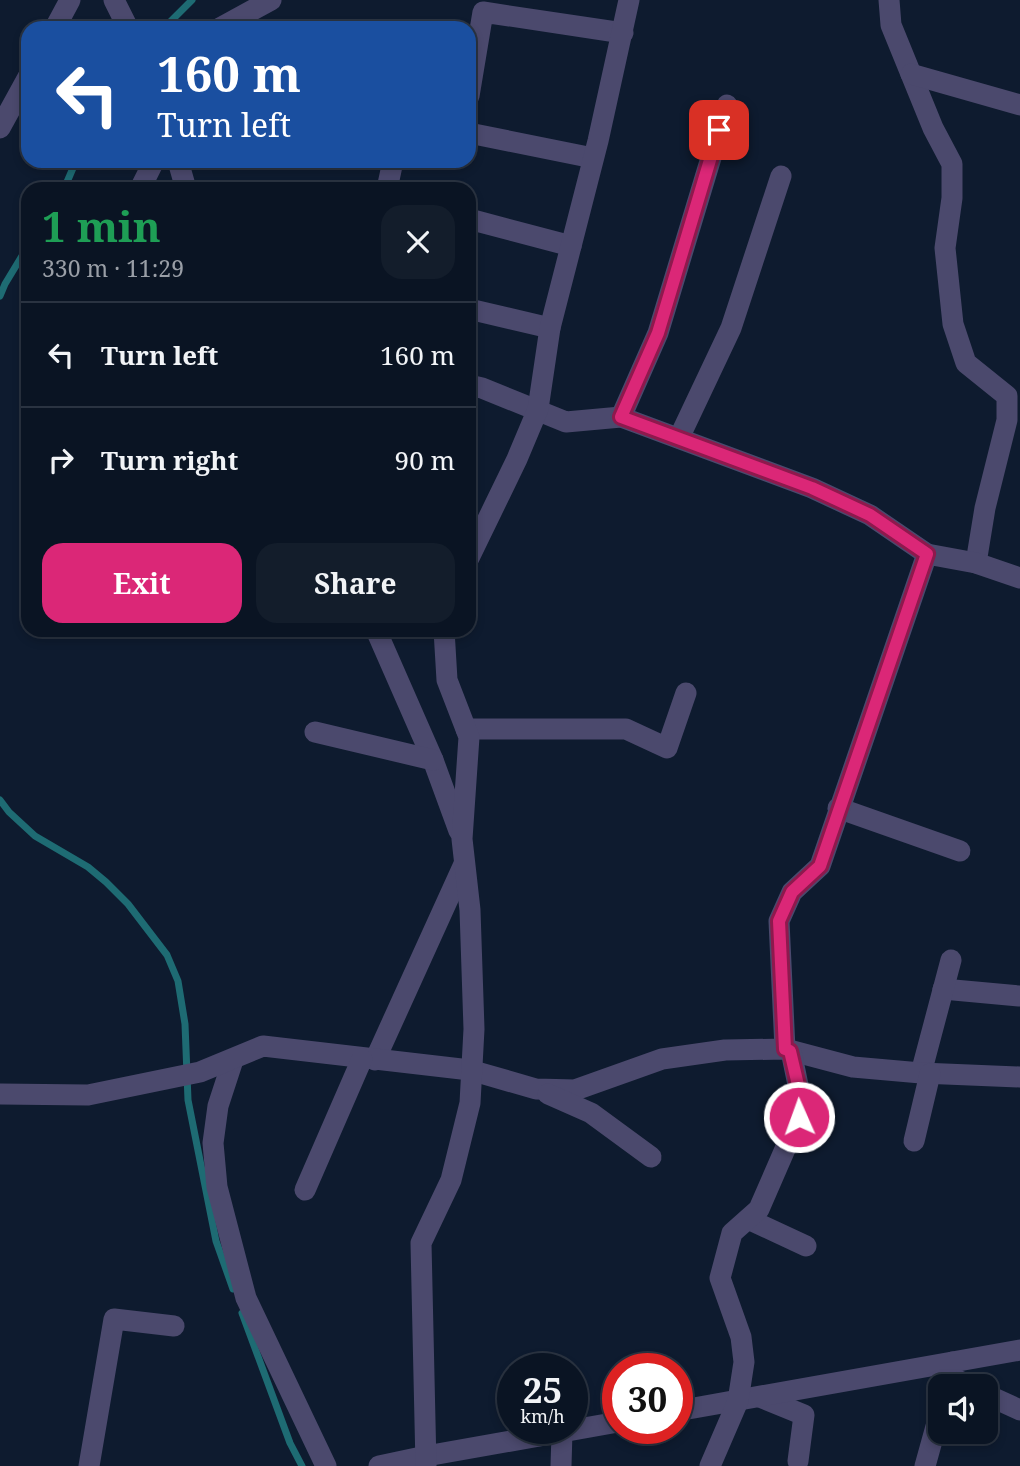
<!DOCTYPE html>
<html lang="en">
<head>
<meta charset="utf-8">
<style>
	body { margin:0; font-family:"Noto Serif",serif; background:#131d2b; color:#f1f3f6; height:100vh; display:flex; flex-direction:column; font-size:26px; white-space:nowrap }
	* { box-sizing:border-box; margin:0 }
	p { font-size:23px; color:#999ea6 }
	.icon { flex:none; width:38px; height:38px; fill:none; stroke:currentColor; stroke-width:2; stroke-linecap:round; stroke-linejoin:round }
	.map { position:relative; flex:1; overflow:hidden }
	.side { position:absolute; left:21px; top:182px; width:455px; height:455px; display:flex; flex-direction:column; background:#0a1423; border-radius:21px; box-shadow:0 4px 10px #0003,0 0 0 2px #2a3341 }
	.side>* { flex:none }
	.top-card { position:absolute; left:21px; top:21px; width:455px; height:147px; border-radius:21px; box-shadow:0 4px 10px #0003,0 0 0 2px #2a3341; background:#1a4fa0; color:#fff; overflow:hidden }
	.buttons { position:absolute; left:928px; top:1374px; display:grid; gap:14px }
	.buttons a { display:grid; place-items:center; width:70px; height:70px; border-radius:14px; background:#0a1423; box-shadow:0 4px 10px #0003,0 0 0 2px #2a3341; font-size:35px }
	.speed { position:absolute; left:497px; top:1353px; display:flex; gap:14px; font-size:35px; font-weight:700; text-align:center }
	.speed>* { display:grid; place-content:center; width:91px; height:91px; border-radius:50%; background:#0a1423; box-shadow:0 4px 10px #0003,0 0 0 2px #2a3341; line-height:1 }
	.speed small { font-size:18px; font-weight:400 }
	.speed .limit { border:10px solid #d22; background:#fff; color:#111 }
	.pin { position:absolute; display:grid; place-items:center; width:60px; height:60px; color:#fff; margin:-30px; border-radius:14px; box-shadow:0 4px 10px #0006 }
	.me { position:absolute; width:77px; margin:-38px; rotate:358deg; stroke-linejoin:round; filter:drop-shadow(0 0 5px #0008) }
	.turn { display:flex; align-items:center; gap:24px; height:147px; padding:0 21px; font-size:32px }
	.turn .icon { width:91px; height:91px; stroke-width:2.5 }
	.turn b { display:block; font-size:49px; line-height:60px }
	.round { display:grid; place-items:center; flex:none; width:74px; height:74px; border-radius:21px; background:#131d2b }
	.overview { display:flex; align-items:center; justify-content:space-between; height:119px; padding:0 21px }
	h1 { font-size:42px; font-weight:700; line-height:52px; color:#1e9e55 }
	.action { display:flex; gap:14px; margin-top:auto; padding:14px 21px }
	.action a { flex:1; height:80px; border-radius:21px; background:#db2777; color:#fff; font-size:28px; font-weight:700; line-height:80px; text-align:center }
	.action a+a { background:#131d2b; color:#f1f3f6 }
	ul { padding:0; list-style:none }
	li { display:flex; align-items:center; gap:21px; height:105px; padding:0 21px; border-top:2px solid #2a3341 }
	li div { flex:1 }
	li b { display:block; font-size:26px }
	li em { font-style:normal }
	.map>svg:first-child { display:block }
</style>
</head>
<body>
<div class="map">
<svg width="1020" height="1466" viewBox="0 0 1020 1466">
	<rect width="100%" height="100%" fill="#0e1b2f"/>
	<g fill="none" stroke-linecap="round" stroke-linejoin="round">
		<g stroke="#1e6b73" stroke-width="7">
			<path d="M164,28l28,-28"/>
			<path d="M64,189l12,-28"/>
			<path d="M0,296l5,-12 23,-38"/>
			<path d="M0,800l9,12 26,24 53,31 18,15 22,22 39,51 11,26 7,43 3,76 28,141 17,48"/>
			<path d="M242,1313l48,130 12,23"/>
		</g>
		<g stroke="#4b496d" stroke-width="21">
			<path d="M114,0l14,28"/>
			<path d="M889,0l2,25 42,103 19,36v34l-7,50 8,76 13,39 41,33v24l-22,88 -9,55"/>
			<path d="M55,28l15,-28"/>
			<path d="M220,28l51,-28"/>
			<path d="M911,74l109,31"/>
			<path d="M469,96l14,-84 140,21"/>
			<path d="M0,128l28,-51"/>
			<path d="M469,133l124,25"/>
			<path d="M178,161l8,28"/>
			<path d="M140,189l14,-28"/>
			<path d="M387,189l6,-28"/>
			<path d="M469,219l102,27"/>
			<path d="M469,309l81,19"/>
			<path d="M469,385l13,3 84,34 55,-5 191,71 58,27 57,39"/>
			<path d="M621,417l37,-84 69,-228"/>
			<path d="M679,438l52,-110 50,-152"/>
			<path d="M469,558l48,-99 21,-50 12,-81 48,-187 31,-141"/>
			<path d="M376,630l57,130 26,71"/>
			<path d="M466,729h160l41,19 19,-55"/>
			<path d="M315,732l118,28"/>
			<path d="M838,808l122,43"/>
			<path d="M943,989l76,7"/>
			<path d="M785,1049l-6,-128 13,-29 28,-26 107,-312 49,9 44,15"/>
			<path d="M233,1060l-15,46 -5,37 4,44 29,111 80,168"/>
			<path d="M375,1060l89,-196"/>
			<path d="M921,1073l30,-113"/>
			<path d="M0,1094l88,1 112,-23 63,-26 207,24 66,19 39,1 87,-31 63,-9 60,-1 68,18 68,6 99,4"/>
			<path d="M548,1094l43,19 60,44"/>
			<path d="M914,1141l16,-67"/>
			<path d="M305,1190l57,-131"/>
			<path d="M748,1219l58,27"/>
			<path d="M949,1376l21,10"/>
			<path d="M946,1386l7,-24"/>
			<path d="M985,1394l35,16"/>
			<path d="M760,1397l44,18 -6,46"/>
			<path d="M677,1411l343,-61"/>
			<path d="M89,1466l25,-147 60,7"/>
			<path d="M379,1466l47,-10 192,-34"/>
			<path d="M426,1466l-5,-223 30,-63 19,-77 4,-74 -4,-119 -8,-71 7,-102 -22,-57 -3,-50"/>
			<path d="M561,1466l1,-34"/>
			<path d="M710,1466l28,-65 6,-39 -3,-25 -21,-59 12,-45 27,-24 40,-92 -1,-32 -7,-34"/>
			<path d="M925,1466l15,-54"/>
		</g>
	</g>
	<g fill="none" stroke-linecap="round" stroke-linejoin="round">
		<defs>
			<path id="route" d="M719,130l-61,203 -37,84 191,71 58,27 57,39 -107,312 -28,26 -13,29 6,128 5,2 8,34 1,32"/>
		</defs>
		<use href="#route" stroke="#8e194d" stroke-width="18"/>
		<use href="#route" stroke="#db2777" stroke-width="12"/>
	</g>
</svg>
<div class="buttons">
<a><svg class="icon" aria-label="sound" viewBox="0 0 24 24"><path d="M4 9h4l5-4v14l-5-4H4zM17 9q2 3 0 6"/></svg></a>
</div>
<div class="speed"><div>25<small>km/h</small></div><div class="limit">30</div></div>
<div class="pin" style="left:719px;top:130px;background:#d93025"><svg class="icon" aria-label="arrive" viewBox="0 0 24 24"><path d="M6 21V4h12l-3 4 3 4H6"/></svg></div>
<svg class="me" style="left:799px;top:1117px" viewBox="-20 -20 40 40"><circle r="17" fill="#db2777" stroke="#fff" stroke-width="3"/><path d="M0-11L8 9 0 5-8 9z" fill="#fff"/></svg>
<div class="top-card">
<div class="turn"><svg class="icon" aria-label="left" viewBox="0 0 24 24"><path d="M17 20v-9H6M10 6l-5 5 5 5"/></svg><div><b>160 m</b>Turn left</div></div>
</div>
<section class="side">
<div class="overview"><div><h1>1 min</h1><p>330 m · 11:29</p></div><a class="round"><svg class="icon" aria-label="close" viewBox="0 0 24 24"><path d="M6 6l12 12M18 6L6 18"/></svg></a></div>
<ul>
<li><svg class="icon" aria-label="left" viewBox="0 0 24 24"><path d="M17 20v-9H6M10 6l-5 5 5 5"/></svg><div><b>Turn left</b></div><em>160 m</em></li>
<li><svg class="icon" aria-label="right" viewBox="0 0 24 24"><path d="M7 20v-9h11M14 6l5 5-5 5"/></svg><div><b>Turn right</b></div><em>90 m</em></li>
</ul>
<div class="action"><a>Exit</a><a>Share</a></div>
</section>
</div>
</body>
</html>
